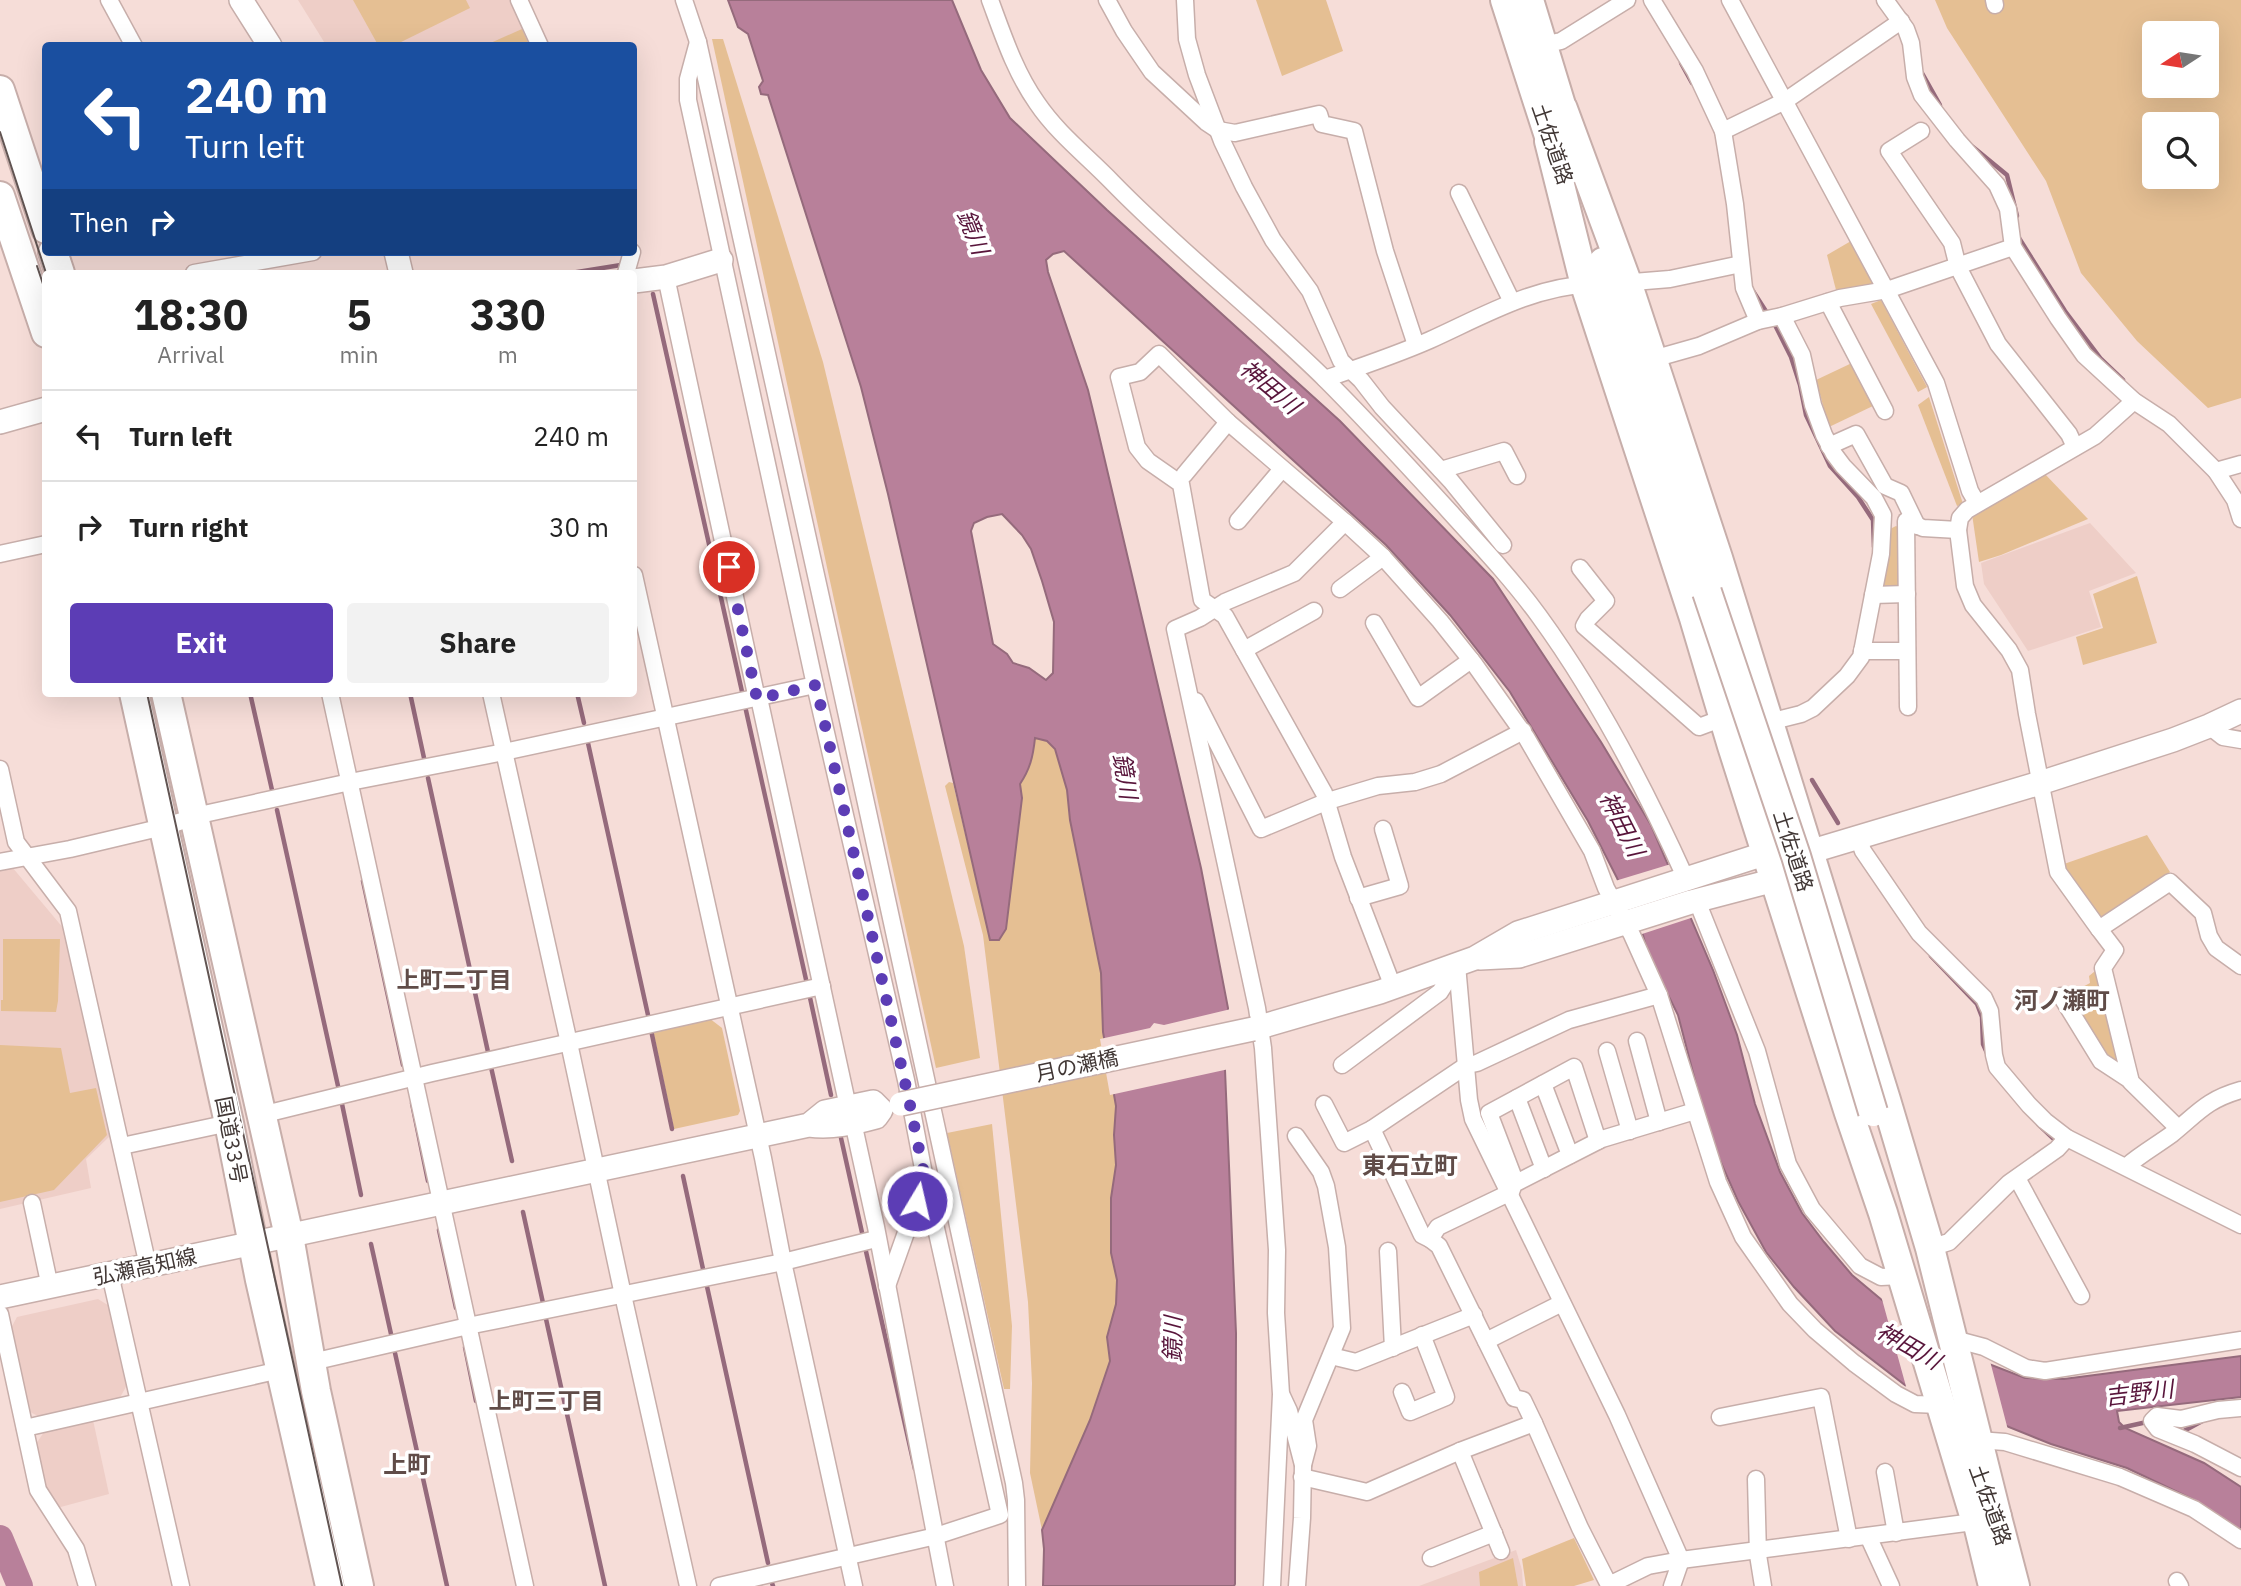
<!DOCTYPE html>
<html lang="en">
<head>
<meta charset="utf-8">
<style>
	body { margin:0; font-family:"IBM Plex Sans","Noto Sans JP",sans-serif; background:#f2f2f2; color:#222; height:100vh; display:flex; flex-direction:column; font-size:26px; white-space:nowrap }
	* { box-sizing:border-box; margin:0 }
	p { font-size:23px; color:#767676 }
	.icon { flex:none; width:38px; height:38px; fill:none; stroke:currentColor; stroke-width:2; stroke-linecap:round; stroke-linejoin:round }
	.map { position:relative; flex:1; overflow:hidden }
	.side { position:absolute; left:42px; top:270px; width:595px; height:427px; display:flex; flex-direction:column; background:#fff; border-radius:7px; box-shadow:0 7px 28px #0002 }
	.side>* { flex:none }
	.top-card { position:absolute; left:42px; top:42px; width:595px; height:214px; border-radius:7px; box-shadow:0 7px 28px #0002; background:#1a4fa0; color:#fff; overflow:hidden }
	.needle { width:46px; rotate:258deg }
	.fabs { position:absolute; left:2142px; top:21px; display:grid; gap:14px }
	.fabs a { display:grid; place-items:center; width:77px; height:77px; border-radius:7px; background:#fff; box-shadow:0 7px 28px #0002; font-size:35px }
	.pin { position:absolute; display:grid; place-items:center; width:60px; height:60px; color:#fff; margin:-30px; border:4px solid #fff; border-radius:50%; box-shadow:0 2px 7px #0007 }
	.me { position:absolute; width:77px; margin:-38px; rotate:9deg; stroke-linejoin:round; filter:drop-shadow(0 0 5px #0008) }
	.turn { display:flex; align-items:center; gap:24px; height:147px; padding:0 28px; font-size:32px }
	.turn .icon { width:91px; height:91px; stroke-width:2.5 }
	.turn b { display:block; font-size:49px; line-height:60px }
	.then { display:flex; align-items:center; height:66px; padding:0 28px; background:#0003; gap:14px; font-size:26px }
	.eta { display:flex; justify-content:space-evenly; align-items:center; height:119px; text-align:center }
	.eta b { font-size:42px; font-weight:800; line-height:49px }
	.action { display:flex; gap:14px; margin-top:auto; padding:14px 28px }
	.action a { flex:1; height:80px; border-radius:7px; background:#5c3db5; color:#fff; font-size:28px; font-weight:800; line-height:80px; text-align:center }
	.action a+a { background:#f2f2f2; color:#222 }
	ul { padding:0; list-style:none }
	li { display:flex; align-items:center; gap:21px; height:91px; padding:0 28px; border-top:2px solid #e0e0e0 }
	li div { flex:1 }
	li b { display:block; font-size:26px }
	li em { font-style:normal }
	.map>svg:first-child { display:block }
</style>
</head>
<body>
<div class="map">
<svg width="2241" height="1586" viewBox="0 0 2241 1586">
	<rect width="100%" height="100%" fill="#f6ddd8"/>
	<g fill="#eecec7">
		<path d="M298,0h214l22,45h-208z"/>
		<path d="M2090,523l46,50 -47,18 12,36 -73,24 -44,-67 -3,-21z"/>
		<path d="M12,867l52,62 46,207 -24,23 5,29 -91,21v-339z"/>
		<path d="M98,1299l13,8 16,78 -9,16 -76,17 -16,-8 -15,-82 6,-11z"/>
		<path d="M93,1420l16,74 -52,14 -14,-21 -9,-40 10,-15z"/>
		<path d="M1516,1550l6,20 1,16h-104z"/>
	</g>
	<g fill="#e5bf93" fill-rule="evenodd">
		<path d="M353,0h113l4,8 -75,37h-17z"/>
		<path d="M1256,0h70l17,51 -61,25z"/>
		<path d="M1935,0h306v398l-33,10 -71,-67 -56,-68 -35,-92 -99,-153zM2154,33h53v53h-53zM2154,124h53v53h-53z"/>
		<path d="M522,29l7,16h-43z"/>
		<path d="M712,39h11l100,323 141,584 16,112 -44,10z"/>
		<path d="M1851,241l24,41 -5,3 -34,5 -9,-35z"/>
		<path d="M1881,300l46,87 -9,5 -47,-88z"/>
		<path d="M1854,362l21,43 -46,22 -13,-47z"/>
		<path d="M1929,397l34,107 -6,2 -39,-101z"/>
		<path d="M2043,472l45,47 -87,36 -22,7 -7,-48z"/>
		<path d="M1896,526l2,1 4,62 -19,-1 6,-43 -1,-15z"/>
		<path d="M2137,576l20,67 -74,22 -7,-28 27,-9 -10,-34z"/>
		<path d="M1034,738l13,3 8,8 12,41 3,30 31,153 2,59 13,74 -2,29 2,30 -5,33v54l6,28 -1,24 -9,33 3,24 -20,59 -48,110 -12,-57 2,-90 -4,-81 -45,-367 -38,-149 4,-4 4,1 37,156h9l7,-10 16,-131 -2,-14c11,-15 13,-27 14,-46z"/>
		<path d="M2147,835l23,37 -71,49 -35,-48v-9z"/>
		<path d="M3,939h57l-2,62 -2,11 -55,-1v-11h2z"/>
		<path d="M2100,967l22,97c-21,-2 -45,-50 -56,-68l24,-13 -1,-7z"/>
		<path d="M709,1018l13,10 18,83 -2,4 -64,14 -21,-99z"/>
		<path d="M0,1045l61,3 9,45 26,-5 11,47 -53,55 -54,12z"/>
		<path d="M992,1124l20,202 -2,63h-6l-57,-256z"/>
		<path d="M1574,1538l20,42 -20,6h-48l-4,-27z"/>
		<path d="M1513,1558l5,28h-38l-1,-14z"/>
	</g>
	<path fill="#b8809a" stroke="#956a7c" stroke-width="2" fill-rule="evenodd" d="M728,0h224l29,70 29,48 97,92 233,211 153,158 108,163 50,83 62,145 24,65 18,69 25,68 22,41 22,29 28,33 43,36 50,36 80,31 39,1 177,-23v41l-124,14 2,11 6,6 79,35 37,24v43l-49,-31 -65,-31 -76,-24 -146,-59 -70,-54 -41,-44 -28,-35 -28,-51 -28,-63 -32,-123 -30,-61 -5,-19 -26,-57 -29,-57 -78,-129 -60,-77 -64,-70 -322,-294 -11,3 -7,6 2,12 40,118 9,37 104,441 27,140 -3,62 11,263 -1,251 -1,2h-191l1,-37 -2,-19 48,-110 20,-59 -3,-24 9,-33 1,-24 -6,-27v-55l5,-33 -2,-30 2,-29 -13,-74 -2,-59 -31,-153 -3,-30 -12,-41 -8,-8 -12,-3c-2,19 -5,31 -15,46l2,14 -16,131 -7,11h-9l-102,-446 -27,-107 -93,-292 -7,-1 -2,-7 4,-6 -15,-47 -10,-7zM1002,514l20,21 9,14 11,32 12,41 -1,51 -7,7 -17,-12 -16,-5 -6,-9 -14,-10 -22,-113 3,-8 13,-6z"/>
	<g fill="#f6ddd8">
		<path d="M1671,864l23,53 -55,18 -24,-54z"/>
		<path d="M1231,1009l-2,60 -119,26 -10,-56 50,-11 4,-5 10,2z"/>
		<path d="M1880,1292l53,46 57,23 18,69 -101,-40z"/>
	</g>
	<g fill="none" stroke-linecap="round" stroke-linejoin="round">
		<g stroke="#956a7c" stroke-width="4.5">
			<path d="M1681,63l11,20"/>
			<path d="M1922,73l18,32"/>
			<path d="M1973,147l34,28 10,41"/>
			<path d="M2019,238l46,73 36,48 22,21"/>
			<path d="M571,273l50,-8"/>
			<path d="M1753,291l16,25"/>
			<path d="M653,294l90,402"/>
			<path d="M1774,323l17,34 9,28 6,30 24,51 28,31 15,23 1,27"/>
			<path d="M250,693l22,97"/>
			<path d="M410,693l14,65"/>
			<path d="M577,693l7,30"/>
			<path d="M745,706l62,278"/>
			<path d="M588,743l60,272"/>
			<path d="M428,778l60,274"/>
			<path d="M1812,780l26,43"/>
			<path d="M277,810l61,276"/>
			<path d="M363,881l40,184"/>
			<path d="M1931,956l46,48 5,13 1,27 4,9"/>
			<path d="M809,993l22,102"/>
			<path d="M651,1030l21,99"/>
			<path d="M491,1067l21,94"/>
			<path d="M412,1103l16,78"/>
			<path d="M342,1104l19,91"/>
			<path d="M2038,1124l19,18"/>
			<path d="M841,1138l22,99"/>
			<path d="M683,1176l20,93"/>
			<path d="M523,1212l20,91"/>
			<path d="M439,1230l17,78"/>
			<path d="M371,1244l20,90"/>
			<path d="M865,1247l50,222"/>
			<path d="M706,1282l62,281"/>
			<path d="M546,1319l59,267"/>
			<path d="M465,1347l11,54"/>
			<path d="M395,1353l52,233"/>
			<path d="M2120,1428l27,-6"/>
			<path d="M2182,1432l24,-13"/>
			<path d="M772,1583l1,3"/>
		</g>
		<path stroke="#b8809a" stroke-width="26" d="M0,1538l20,48"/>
		<defs>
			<g id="street">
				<path d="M109,0l25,46"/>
				<path d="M519,0l21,46"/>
				<path d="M684,0l14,42 141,637 175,804 2,17 1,86"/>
				<path d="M990,0c13,35 25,72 47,103 21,31 50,53 75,79 67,69 144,129 213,197 43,43 84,88 125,133 30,33 62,67 89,104 59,81 106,172 147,263"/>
				<path d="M1107,0l17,31 28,41 54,50 12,8 17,3 84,-19 3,10 32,7 31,120 31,94"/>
				<path d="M1185,0l2,39 10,36 25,66 22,46 29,53 37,51 31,70 20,19 21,27 69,74 52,64"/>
				<path d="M1652,0l43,71 28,60 12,73 9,84 14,33"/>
				<path d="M1730,0l206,383 34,108 7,12"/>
				<path d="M1885,0l21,29 5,14 4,34 7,18 35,45 40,45 11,24 5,38 45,71 26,37 50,46 35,23 47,47 19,29 6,19"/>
				<path d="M1994,0l1,5"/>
				<path d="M698,42l-10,37v21l127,585 91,395 19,99 75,336 -64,21 -217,50"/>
				<path d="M1543,45l18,-4 66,-41"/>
				<path d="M1723,131l62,-30 116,-80"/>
				<path d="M1921,131l-32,20 63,92 6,24 40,77 71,90 6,13"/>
				<path d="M1459,193l53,109"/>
				<path d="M194,273l119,-21"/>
				<path d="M626,273l6,-21"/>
				<path d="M666,277l91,422"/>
				<path d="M1621,283l49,-4 71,-15"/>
				<path d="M1828,302l57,109"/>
				<path d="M1653,359l46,-13 59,-25 24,-5 58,-18 47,-8 126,-43"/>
				<path d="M1325,379c35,-12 71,-24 105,-39 53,-24 102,-53 161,-56"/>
				<path d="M2134,401l-39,35 -128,74 -7,8 -2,12 7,56 8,19 36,45 11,20 7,44 31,158 41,57 71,-47 33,31 6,23 7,12 25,18"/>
				<path d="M1829,446l27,-12 29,52 16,7 16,33"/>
				<path d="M1441,470l63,-19 13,25"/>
				<path d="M2216,471l25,-7"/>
				<path d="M1184,475l44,-53"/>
				<path d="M1238,521l44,-52"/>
				<path d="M1906,521l2,186"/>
				<path d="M1909,522l14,6 35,2"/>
				<path d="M0,554l46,-10"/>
				<path d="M1580,568l26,33 -18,18 -4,7 115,101 24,-9"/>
				<path d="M634,575l129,583 20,104 71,324"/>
				<path d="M1340,589l43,-32"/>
				<path d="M1873,595l34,-1"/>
				<path d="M1374,623l44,75 53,-38"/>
				<path d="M1244,650l70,-39"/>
				<path d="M1862,651h45"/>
				<path d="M330,693l195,893"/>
				<path d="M491,693l78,350 54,252 65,291"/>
				<path d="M759,698l89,409"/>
				<path d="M1196,701l65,128 67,-28 50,-15 37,-4 26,-8 82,-43"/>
				<path d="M1769,722l32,-8 12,-6 34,-32 14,-19 20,-103 2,-39 -9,-17 -31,-32 -9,-12 -10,-19 -11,-30 -11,-50 -20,-39"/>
				<path d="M2209,726l14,11 18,3"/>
				<path d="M0,769l16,73 52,69 80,355"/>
				<path d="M1858,837l5,14 56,82 65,65 6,13 4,44 3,12 32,38 16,16 22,17 174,87"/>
				<path d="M0,862l70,-13 93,-22 41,-13 146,-32 154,-30 311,-67"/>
				<path d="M1358,898l42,-12 -17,-57"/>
				<path d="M1697,901l60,150 31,113 24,45 48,57 21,11 20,-1"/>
				<path d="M2099,929l16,21 -12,18 28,114 47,46"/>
				<path d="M1457,965l12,135 4,19 144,296 64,145 -9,26"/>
				<path d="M1393,987l-50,-130 -19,-64 -99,-177 -23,-16 -21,-116 -33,-23 -11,-14 -18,-70 21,-5 19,-18 69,68 117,100 38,35 57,64 35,44 51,72 66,114 14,37 26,47 27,60 59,187 25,55 47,67 25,26 39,33 42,31 19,10 24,1"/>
				<path d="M2061,996l40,65 29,19"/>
				<path d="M1637,1041l22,81"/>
				<path d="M1607,1051l23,80"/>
				<path d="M1342,1065l98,-73 17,-27"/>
				<path d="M1543,1084l27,71"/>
				<path d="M1517,1098l27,71"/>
				<path d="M1324,1104l20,39 28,-14"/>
				<path d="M261,1115l171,-42 390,-87"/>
				<path d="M853,1122l23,105 69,359"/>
				<path d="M1296,1136l25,36 5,14 11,61 5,81 -38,92 4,26 -5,19"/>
				<path d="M122,1146l107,-23"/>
				<path d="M2127,1166c14,-12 30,-21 45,-32 26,-21 34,-34 69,-44"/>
				<path d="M2017,1178l64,118"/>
				<path d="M1515,1181l-26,-68 85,-46 24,74"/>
				<path d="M32,1203l18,84"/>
				<path d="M1430,1239l-8,-4 -50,-106 95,-64 10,-2 92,-43 90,-25"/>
				<path d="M1930,1248l19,-6 60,-59 48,-34 10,-11"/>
				<path d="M1388,1251l5,97"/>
				<path d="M110,1274l71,312"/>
				<path d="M887,1286l38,-107"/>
				<path d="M0,1314l38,176 38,59 11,37"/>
				<path d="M1954,1339l30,8 42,21 19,3 196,-31"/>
				<path d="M1486,1341l76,-38"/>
				<path d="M1331,1356l25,6 118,-47"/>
				<path d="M312,1362l156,-36 315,-64 93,-23"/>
				<path d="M1402,1392l8,20 36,-15 -24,-62"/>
				<path d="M1282,1396l7,15 14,54 -1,53 -5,68"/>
				<path d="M2241,1408l-23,2 -37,9 -24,-3 -5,5 6,8 37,15 46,24"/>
				<path d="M1720,1417l101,-20 28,142"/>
				<path d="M1534,1423l46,105 29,57 39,-19 33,-6 300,-39"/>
				<path d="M25,1428l255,-58"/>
				<path d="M1978,1440l27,2 115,35 74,32 47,31"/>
				<path d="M1460,1451l41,100"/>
				<path d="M1885,1472l11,61"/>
				<path d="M1302,1477l65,15 93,-41 74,-28 -11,-23 -9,-2 -75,-152 -9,-7 8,-12 73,-35 3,-8 88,-45 93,-28"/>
				<path d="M1756,1479l2,76 5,31"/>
				<path d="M1868,1536l23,50"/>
				<path d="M1431,1558l63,-25"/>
				<path d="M2177,1581l3,5"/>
				<path d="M1272,1586l9,-192 -5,-81 1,-63 -14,-202 -6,-40 -82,-379 25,-11 25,-16 69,-29 51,-51"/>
			</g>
			<g id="secondary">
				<path d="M241,0l29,46"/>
				<path d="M396,252l5,21"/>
				<path d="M634,281l32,-4 55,-17"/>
				<path d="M0,422l46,-13"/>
				<path d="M1480,958l39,-2 172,-54 84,-22 13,-10"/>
				<path d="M1253,1029l127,-37 95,-34 43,-25 249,-80 42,-1 231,-69 133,-43 36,-14 32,-15"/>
				<path d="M0,1297l809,-172c23,3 45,-2 67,-8l5,-7 -8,-8 -48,10 -16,13"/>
			</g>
			<g id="highway">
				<path d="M1505,0l51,158"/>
				<path d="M1529,0l39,128"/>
				<path d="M0,90l46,139"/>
				<path d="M1563,109l64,173 91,276 168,542 44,148 67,269"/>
				<path d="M1549,141l36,144 109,333 38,128 117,367 34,100 93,309"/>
				<path d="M0,196l46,137"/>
				<path d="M53,252l7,21"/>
				<path d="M1603,262l4,22 100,308"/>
				<path d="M134,693l95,430 31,157 70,306"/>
				<path d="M166,693l123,543 27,155 43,195"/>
				<path d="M1991,1502l6,15 18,69"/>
				<path d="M1973,1504l20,82"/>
			</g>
		</defs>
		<use href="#street" stroke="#c7aeaa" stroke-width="19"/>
		<use href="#secondary" stroke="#c7aeaa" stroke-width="26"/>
		<use href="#highway" stroke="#c7aeaa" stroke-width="32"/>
		<use href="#street" stroke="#fff" stroke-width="16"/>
		<use href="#secondary" stroke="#fff" stroke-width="23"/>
		<use href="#highway" stroke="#fff" stroke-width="28"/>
		<g stroke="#615452" stroke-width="2">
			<path d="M0,132l46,141"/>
			<path d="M37,266l9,27"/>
			<path d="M147,693l195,893"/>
		</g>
		<defs>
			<path id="secondary-bridge" d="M901,1104l352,-75"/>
			<path id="highway-bridge" d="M1707,592l89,264 77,256"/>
		</defs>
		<use href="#secondary-bridge" stroke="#c7aeaa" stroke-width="26" stroke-linecap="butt"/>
		<use href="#highway-bridge" stroke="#c7aeaa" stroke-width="32" stroke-linecap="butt"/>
		<use href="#secondary-bridge" stroke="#fff" stroke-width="23"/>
		<use href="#highway-bridge" stroke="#fff" stroke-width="28"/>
	</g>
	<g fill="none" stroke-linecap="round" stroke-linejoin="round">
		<path stroke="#5c3db5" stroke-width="12" stroke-dasharray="0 21.6" d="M729,567l28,132 59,-14 94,420 15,74 -8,22"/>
	</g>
	<g text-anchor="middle" stroke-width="7" stroke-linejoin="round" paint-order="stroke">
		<g font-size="21" fill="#423836" stroke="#fff">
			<text transform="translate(1552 144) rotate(71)" y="7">土佐道路</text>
			<text transform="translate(1793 851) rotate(72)" y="7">土佐道路</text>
			<text transform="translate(1077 1066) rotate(-12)" y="7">月の瀬橋</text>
			<text transform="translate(231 1140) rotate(79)" y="7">国道33号</text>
			<text transform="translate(145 1267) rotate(-12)" y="7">弘瀬高知線</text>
			<text transform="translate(1990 1505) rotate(70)" y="7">土佐道路</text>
		</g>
		<g font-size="23" font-style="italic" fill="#58153b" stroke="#fff">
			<text transform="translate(973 232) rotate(68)" y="8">鏡川</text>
			<text transform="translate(1270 387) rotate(40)" y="8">神田川</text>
			<text transform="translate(1125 776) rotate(80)" y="8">鏡川</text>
			<text transform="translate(1622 824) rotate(63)" y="8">神田川</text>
			<text transform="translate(1173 1339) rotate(-89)" y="8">鏡川</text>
			<text transform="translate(1909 1346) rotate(30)" y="8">神田川</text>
			<text transform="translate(2139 1393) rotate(-7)" y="8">吉野川</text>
		</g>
		<g font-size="23" font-weight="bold" fill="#604c48" stroke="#fff">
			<text x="454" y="988">上町二丁目</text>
			<text x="546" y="1409">上町三丁目</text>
		</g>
		<g font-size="24" font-weight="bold" fill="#604c48" stroke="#fff">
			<text x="2062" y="1009">河ノ瀬町</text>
			<text x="1410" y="1174">東石立町</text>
			<text x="407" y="1473">上町</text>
		</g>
	</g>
</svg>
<div class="fabs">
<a><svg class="needle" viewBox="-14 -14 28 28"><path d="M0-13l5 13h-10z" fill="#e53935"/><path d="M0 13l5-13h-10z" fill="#767676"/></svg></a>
<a><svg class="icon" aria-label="search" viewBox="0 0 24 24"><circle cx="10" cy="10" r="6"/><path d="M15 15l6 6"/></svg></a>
</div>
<div class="pin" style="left:729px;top:567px;background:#d93025"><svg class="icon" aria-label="arrive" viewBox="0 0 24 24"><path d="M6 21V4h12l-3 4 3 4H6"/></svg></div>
<svg class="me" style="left:917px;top:1201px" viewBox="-20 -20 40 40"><circle r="17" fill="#5c3db5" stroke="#fff" stroke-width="3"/><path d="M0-11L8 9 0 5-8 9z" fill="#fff"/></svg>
<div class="top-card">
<div class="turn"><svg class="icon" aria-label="left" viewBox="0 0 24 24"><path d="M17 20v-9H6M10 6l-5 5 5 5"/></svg><div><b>240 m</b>Turn left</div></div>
<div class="then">Then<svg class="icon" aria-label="right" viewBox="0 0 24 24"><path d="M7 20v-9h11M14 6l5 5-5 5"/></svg></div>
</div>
<section class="side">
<div class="eta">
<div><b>18:30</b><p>Arrival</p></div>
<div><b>5</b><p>min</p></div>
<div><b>330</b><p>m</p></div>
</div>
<ul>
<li><svg class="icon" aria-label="left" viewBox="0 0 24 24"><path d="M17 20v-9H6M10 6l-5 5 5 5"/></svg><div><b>Turn left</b></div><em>240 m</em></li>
<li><svg class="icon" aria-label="right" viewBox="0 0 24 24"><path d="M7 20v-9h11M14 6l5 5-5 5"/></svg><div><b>Turn right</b></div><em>30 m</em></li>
</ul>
<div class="action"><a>Exit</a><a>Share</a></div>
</section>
</div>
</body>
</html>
